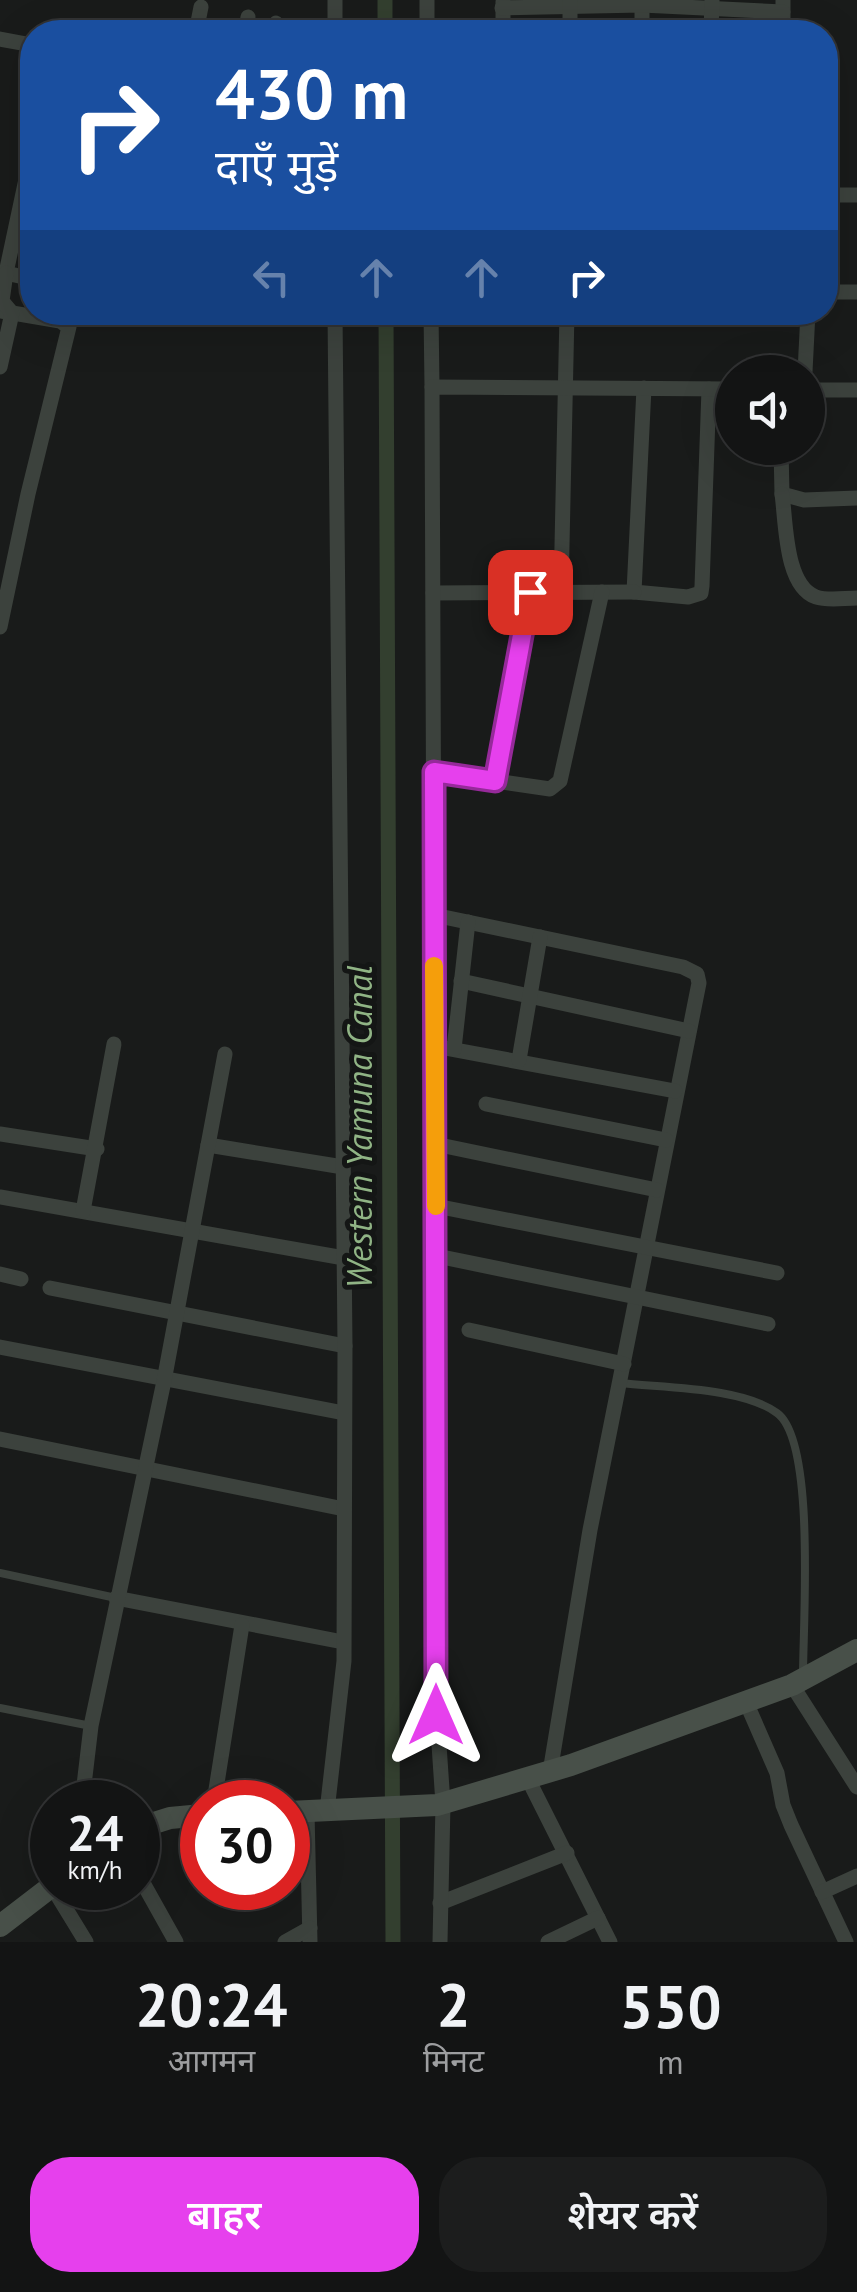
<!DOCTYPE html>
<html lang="hi">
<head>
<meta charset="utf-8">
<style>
	body { margin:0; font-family:"PT Sans","Noto Sans Devanagari",sans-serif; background:#1c1d1d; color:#f1f3f6; height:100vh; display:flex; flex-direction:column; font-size:38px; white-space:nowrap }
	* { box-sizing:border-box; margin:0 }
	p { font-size:32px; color:#9d9ea0 }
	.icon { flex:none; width:55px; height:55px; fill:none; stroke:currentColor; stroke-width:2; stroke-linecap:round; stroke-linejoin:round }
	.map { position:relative; height:1942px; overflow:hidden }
	.drawer { display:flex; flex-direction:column; background:#131414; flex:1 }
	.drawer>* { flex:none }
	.top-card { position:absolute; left:20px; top:20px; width:818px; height:305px; border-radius:40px; box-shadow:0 10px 40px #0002,0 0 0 2px #323334; background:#1a4fa0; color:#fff; overflow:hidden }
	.fabs { position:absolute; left:715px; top:355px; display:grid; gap:20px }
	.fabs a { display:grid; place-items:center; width:110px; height:110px; border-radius:50%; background:#131414; box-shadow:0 10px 40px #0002,0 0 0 2px #323334; font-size:50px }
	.speed { position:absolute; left:30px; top:1780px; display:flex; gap:20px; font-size:50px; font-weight:700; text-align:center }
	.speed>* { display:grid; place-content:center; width:130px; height:130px; border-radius:50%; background:#131414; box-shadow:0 10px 40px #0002,0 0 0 2px #323334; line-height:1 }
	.speed small { font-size:25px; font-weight:400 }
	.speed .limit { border:15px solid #d22; background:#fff; color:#111 }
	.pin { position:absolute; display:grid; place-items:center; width:85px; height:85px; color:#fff; margin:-42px; border-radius:20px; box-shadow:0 5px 15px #0006 }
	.me { position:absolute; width:110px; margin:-55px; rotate:0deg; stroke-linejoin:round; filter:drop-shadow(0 0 8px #0008) }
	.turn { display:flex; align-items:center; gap:35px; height:210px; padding:0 30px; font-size:45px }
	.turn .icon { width:130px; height:130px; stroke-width:2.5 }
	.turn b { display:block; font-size:70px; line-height:85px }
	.lanes { display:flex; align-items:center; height:95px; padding:0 30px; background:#0003; justify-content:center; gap:50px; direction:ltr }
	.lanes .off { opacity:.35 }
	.eta { display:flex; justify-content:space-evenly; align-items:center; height:170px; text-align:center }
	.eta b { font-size:60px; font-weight:600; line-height:70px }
	.action { display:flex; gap:20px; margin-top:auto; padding:20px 30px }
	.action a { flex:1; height:115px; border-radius:40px; background:#e640ed; color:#fff; font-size:40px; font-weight:600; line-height:115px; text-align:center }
	.action a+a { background:#1c1d1d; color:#f1f3f6 }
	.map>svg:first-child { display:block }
</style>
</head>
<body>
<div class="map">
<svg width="857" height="1942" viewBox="0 0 857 1942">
	<rect width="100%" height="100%" fill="#191b1a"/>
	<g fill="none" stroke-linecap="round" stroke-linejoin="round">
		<g stroke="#333f2f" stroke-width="15">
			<path d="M385,0v32"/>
			<path d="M386,312l7,1630"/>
		</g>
		<g stroke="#3c423d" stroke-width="8">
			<path d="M620,1383c43,5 122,4 157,30 39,28 26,211 26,262"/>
			<path d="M0,1573l116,25"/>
			<path d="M0,1708l91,18"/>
		</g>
		<g stroke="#3c423d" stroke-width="15">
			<path d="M335,0v32"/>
			<path d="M427,0v32"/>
			<path d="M642,0v32"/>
			<path d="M783,0v32"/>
			<path d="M503,2v30"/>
			<path d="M502,8l140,-3 141,7"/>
			<path d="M196,32l5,-25"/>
			<path d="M246,32l2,-15"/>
			<path d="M274,32l2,-9"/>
			<path d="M570,32v-30"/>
			<path d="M711,32l1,-32"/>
			<path d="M0,39l32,6"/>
			<path d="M32,151l-26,122 26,6"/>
			<path d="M825,195h32"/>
			<path d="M825,292h32"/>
			<path d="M0,311l60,10 9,6 -41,167 -28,133"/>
			<path d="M431,312l1,75"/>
			<path d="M0,367l12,-54 -10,-12 4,-28"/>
			<path d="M805,372l3,-60"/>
			<path d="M644,388l-10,204 54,5 13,-4 1,-7 7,-197"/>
			<path d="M808,390h49"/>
			<path d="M781,448l1,46 22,6 53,-2"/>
			<path d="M782,494c4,29 3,92 34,103 12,4 28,1 41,1"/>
			<path d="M561,592l6,-280"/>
			<path d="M433,593l201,-1"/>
			<path d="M434,772l116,17 10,-8 42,-189"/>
			<path d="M495,781l36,-189"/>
			<path d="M434,915l249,52 14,7 2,9 -109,547 -40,242"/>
			<path d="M461,981l228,50"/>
			<path d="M434,1046l241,45"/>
			<path d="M454,1049l14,-127"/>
			<path d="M519,1060l21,-123"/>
			<path d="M486,1104l180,36"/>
			<path d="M0,1134l97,15"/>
			<path d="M435,1144l222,46"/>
			<path d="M208,1145l135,22"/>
			<path d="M0,1197l344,61"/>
			<path d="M436,1206l341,67"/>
			<path d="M83,1211l31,-167"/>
			<path d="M437,1256l331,68"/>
			<path d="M0,1274l21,5"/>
			<path d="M50,1288l295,58"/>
			<path d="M469,1330l155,34"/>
			<path d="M0,1347l344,66"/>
			<path d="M0,1439l344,70"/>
			<path d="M116,1598l227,44"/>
			<path d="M792,1685l65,102"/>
			<path d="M746,1702l31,71 6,32 8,20 55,117"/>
			<path d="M528,1779l82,163"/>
			<path d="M82,1802l9,-76 73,-345 61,-327"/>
			<path d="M214,1802l28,-177"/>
			<path d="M327,1811l17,-150 1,-315 -10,-1034"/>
			<path d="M307,1812l3,130"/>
			<path d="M138,1874l38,68"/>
			<path d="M53,1888l33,54"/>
			<path d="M822,1892l35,-16"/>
			<path d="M440,1903l127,-50"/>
			<path d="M285,1942l25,-14"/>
			<path d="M440,1942l3,-138 -6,-89 -5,-1328 300,2"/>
			<path d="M548,1942l50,-24"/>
		</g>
		<g stroke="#485049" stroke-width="22">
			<path d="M288,1812l149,-7 134,-40 221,-80 65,-35"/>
			<path d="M138,1828l32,-10 32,-3"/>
			<path d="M0,1926l52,-40"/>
		</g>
	</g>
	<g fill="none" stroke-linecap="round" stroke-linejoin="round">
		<defs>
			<path id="route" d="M436,1715l-2,-943 61,9 35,-189"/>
		</defs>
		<use href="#route" stroke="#962a9a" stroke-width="25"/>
		<use href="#route" stroke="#e640ed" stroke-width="18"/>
		<path stroke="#f59e0b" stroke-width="18" d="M434,966l2,240"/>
	</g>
	<g text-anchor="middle" stroke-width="10" stroke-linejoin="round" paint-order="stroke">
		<g font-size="35" font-style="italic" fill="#90b485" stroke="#141615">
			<text transform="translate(360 1127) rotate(-90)" y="12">Western Yamuna Canal</text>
		</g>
	</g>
</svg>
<div class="fabs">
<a><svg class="icon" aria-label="sound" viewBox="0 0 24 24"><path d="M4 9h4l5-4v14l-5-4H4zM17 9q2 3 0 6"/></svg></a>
</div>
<div class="speed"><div>24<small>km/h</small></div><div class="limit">30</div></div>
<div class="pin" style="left:530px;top:592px;background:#d93025"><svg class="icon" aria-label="arrive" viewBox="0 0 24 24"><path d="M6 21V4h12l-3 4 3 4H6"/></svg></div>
<svg class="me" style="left:436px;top:1715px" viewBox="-20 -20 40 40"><path d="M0-17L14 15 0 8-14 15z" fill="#e640ed" stroke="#fff" stroke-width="4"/></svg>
<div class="top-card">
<div class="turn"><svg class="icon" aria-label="right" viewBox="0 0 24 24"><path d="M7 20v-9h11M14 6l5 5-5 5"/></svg><div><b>430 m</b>दाएँ मुड़ें</div></div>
<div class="lanes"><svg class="icon off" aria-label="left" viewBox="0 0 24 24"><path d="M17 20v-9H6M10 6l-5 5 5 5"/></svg><svg class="icon off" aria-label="ahead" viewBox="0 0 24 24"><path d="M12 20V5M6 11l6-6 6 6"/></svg><svg class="icon off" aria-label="ahead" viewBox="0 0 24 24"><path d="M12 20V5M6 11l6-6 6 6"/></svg><svg class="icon" aria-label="right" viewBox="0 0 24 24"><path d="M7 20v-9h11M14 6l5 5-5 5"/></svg></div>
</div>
</div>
<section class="drawer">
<div class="eta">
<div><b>20:24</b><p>आगमन</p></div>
<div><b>2</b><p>मिनट</p></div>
<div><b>550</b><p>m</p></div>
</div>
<div class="action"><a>बाहर</a><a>शेयर करें</a></div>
</section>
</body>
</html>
